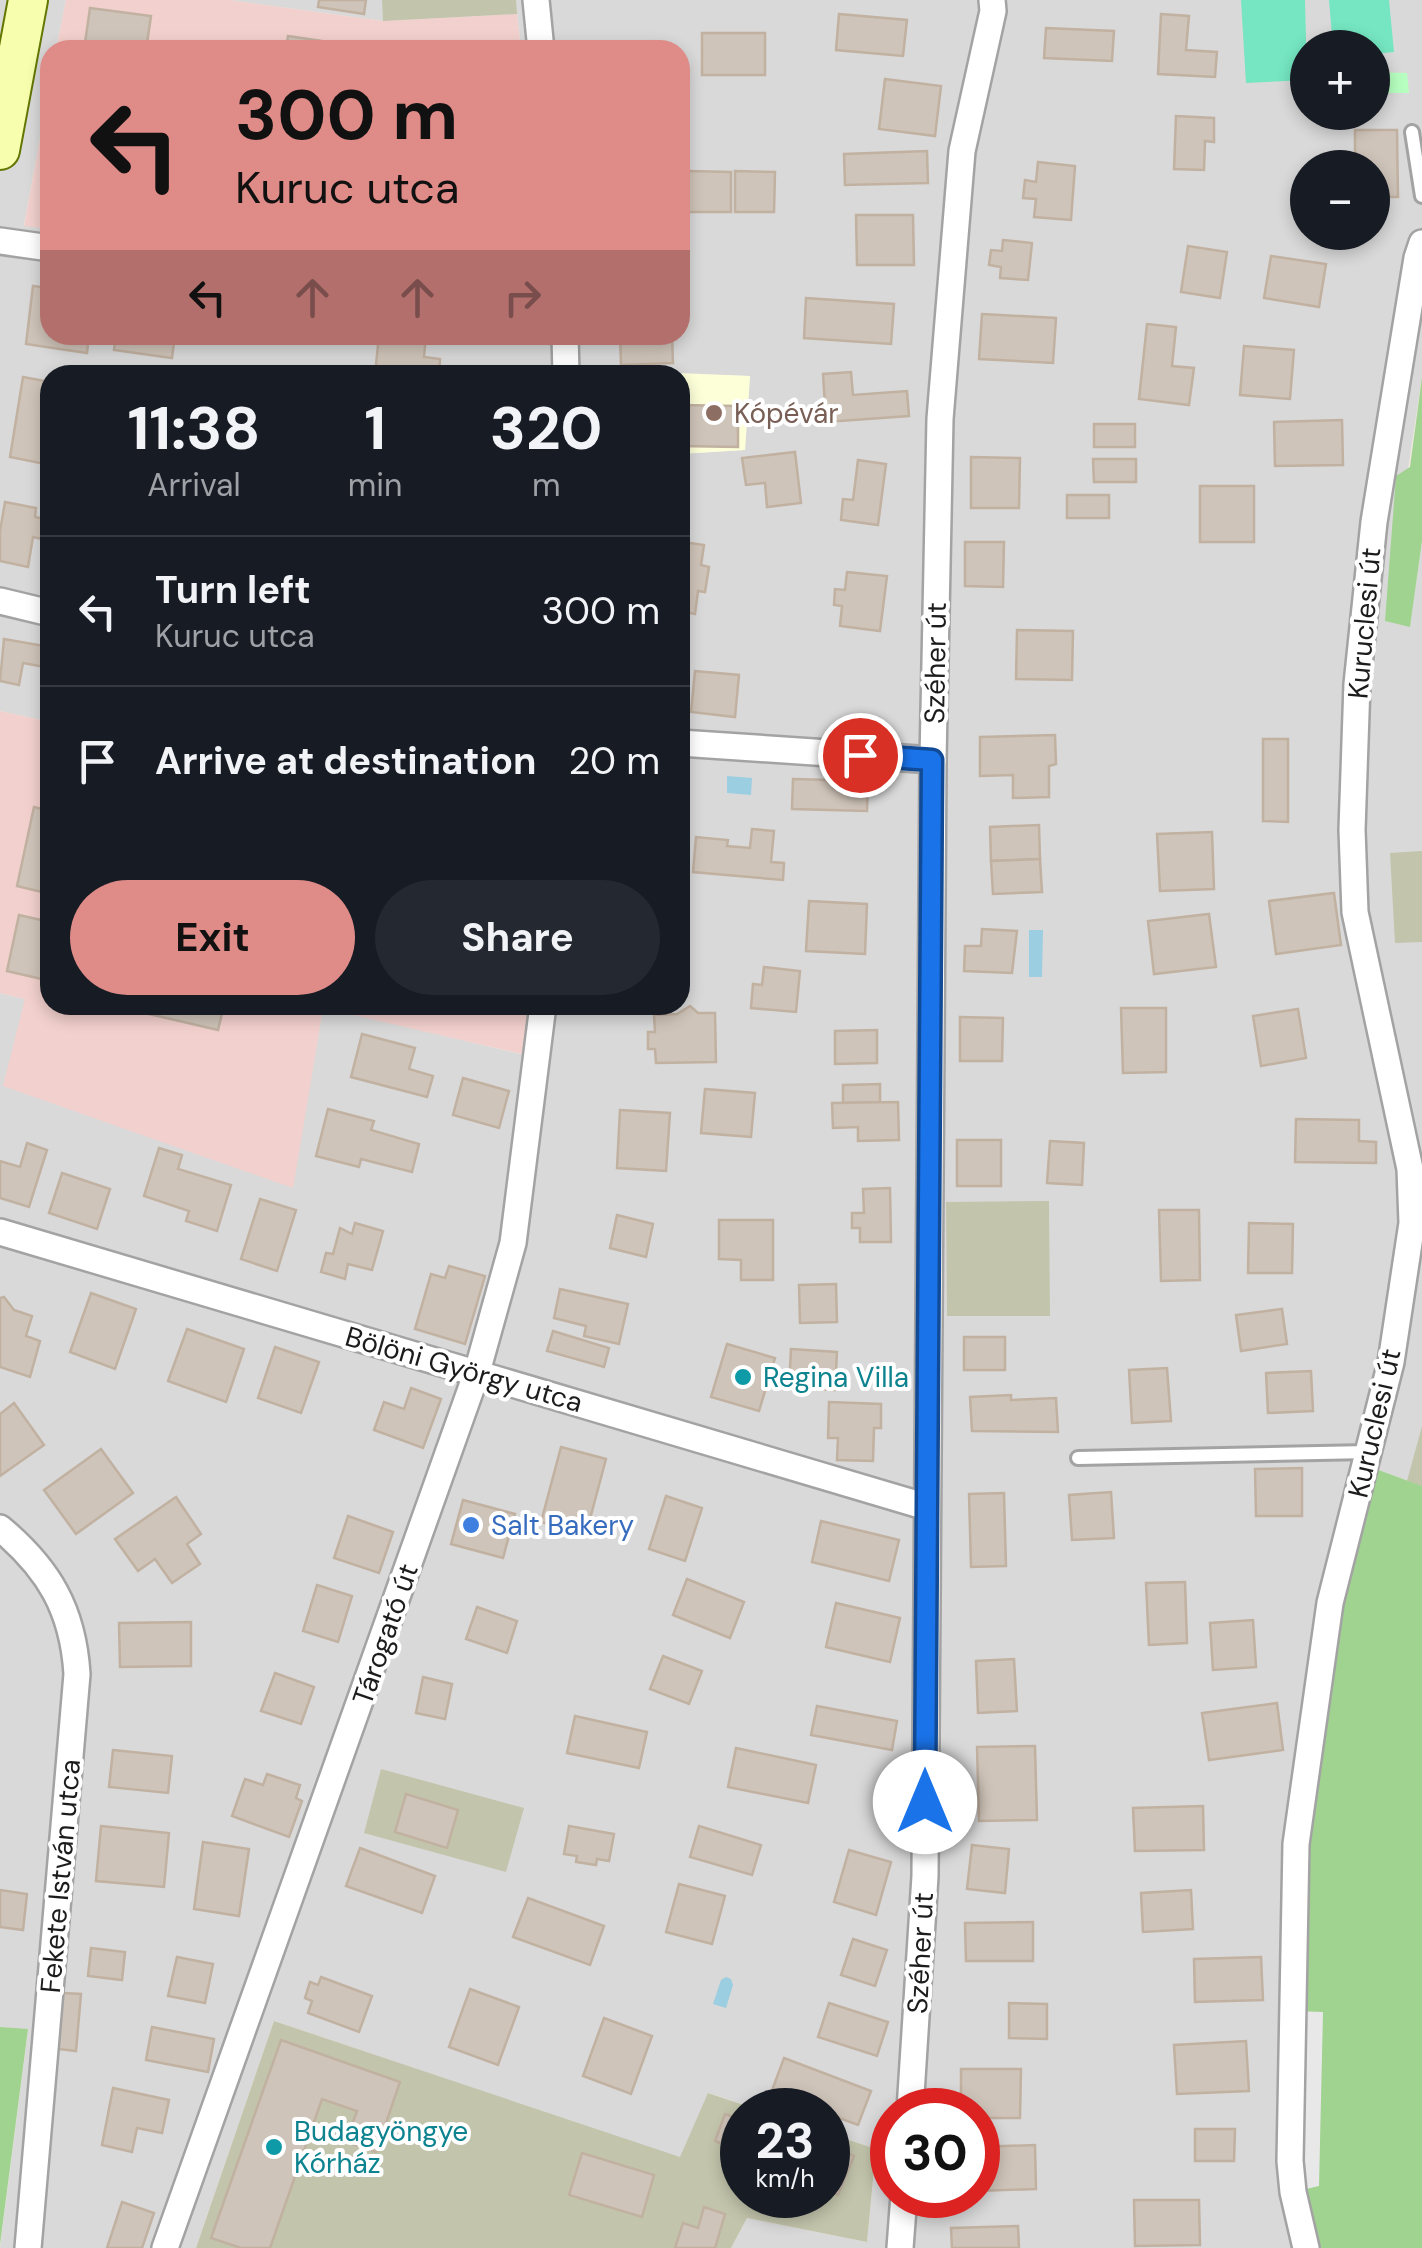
<!DOCTYPE html>
<html lang="en">
<head>
<meta charset="utf-8">
<style>
	body { margin:0; font-family:"DM Sans",sans-serif; background:#242831; color:#f1f3f6; height:100vh; display:flex; flex-direction:column; font-size:38px; white-space:nowrap }
	* { box-sizing:border-box; margin:0 }
	p { font-size:32px; color:#9ea1a6 }
	.icon { flex:none; width:55px; height:55px; fill:none; stroke:currentColor; stroke-width:2; stroke-linecap:round; stroke-linejoin:round }
	.map { position:relative; flex:1; overflow:hidden }
	.details { position:absolute; left:40px; top:365px; width:650px; height:650px; display:flex; flex-direction:column; background:#171b24; border-radius:30px; box-shadow:0 5px 15px #0003 }
	.details>* { flex:none }
	.guide { position:absolute; left:40px; top:40px; width:650px; height:305px; border-radius:30px; box-shadow:0 5px 15px #0003; background:#df8b87; color:#111; overflow:hidden }
	.fabs { position:absolute; left:1290px; top:30px; display:grid; gap:20px }
	.fabs a { display:grid; place-items:center; width:100px; height:100px; border-radius:50%; background:#171b24; box-shadow:0 5px 15px #0003; font-size:50px }
	.speed { position:absolute; left:720px; top:2088px; display:flex; gap:20px; font-size:50px; font-weight:700; text-align:center }
	.speed>* { display:grid; place-content:center; width:130px; height:130px; border-radius:50%; background:#171b24; box-shadow:0 5px 15px #0003; line-height:1 }
	.speed small { font-size:25px; font-weight:400 }
	.speed .limit { border:15px solid #d22; background:#fff; color:#111 }
	.pin { position:absolute; display:grid; place-items:center; width:85px; height:85px; color:#fff; margin:-42px; border:5px solid #fff; border-radius:50%; box-shadow:0 2px 10px #0007 }
	.me { position:absolute; width:110px; margin:-55px; rotate:0deg; stroke-linejoin:round; filter:drop-shadow(0 0 8px #0008) }
	.turn { display:flex; align-items:center; gap:35px; height:210px; padding:0 30px; font-size:45px }
	.turn .icon { width:130px; height:130px; stroke-width:2.5 }
	.turn b { display:block; font-size:70px; line-height:85px }
	.lanes { display:flex; align-items:center; height:95px; padding:0 30px; background:#0003; justify-content:center; gap:50px; direction:ltr }
	.lanes .off { opacity:.35 }
	.eta { display:flex; justify-content:space-evenly; align-items:center; height:170px; text-align:center }
	.eta b { font-size:60px; font-weight:700; line-height:70px }
	.cta { display:flex; gap:20px; margin-top:auto; padding:20px 30px }
	.cta a { flex:1; height:115px; border-radius:60px; background:#df8b87; color:#111; font-size:40px; font-weight:700; line-height:115px; text-align:center }
	.cta a+a { background:#242831; color:#f1f3f6 }
	ul { padding:0; list-style:none }
	li { display:flex; align-items:center; gap:30px; height:150px; padding:0 30px; border-top:2px solid #363941 }
	li div { flex:1 }
	li b { display:block; font-size:38px }
	li em { font-style:normal }
	.map>svg:first-child { display:block }
</style>
</head>
<body>
<div class="map">
<svg width="1422" height="2248" viewBox="0 0 1422 2248">
	<rect width="100%" height="100%" fill="#efeae0"/>
	<path fill="#dad9d9" fill-rule="evenodd" d="M0,0h66l-10,50h-6v34l-26,141 26,4v106h630v-285h-159l-4,-36 -134,7 -154,-21h1193v377l-37,244 25,5 12,-85v945l-57,-21 -59,783h-575l16,-30 120,24 9,-93 -48,-16v-23h-68l-51,-17 -28,65 -407,-137 -78,227h-196l28,-218 -28,-3v-1034l25,6 267,188 31,-180 198,47 7,-49h152v-551l65,-4 5,-74 -169,-6v5h-531v347l-50,-11zM1308,48h64v64h-64zM1308,168h64v64h-64zM892,2110h86v85h-86z"/>
	<g fill="#f2d0cd">
		<path d="M66,0h163l154,21 134,-7 4,36h-465z"/>
		<path d="M50,84v145l-26,-3z"/>
		<path d="M0,711l50,11v283h478l-6,49 -199,-46 -30,180 -290,-102 22,-87 -25,-6z"/>
	</g>
	<path fill="#fdffd9" d="M581,369l169,7 -5,74 -65,4v-79h-99z"/>
	<g fill="#c2c4ab">
		<path d="M382,0h134l1,14 -134,7z"/>
		<path d="M1422,851v91l-27,1 -5,-90z"/>
		<path d="M1049,1201l1,115h-103l-1,-114z"/>
		<path d="M1422,1426v60l-15,-5z"/>
		<path d="M381,1769l143,39 -18,64 -142,-39z"/>
		<path d="M274,2021l406,136 28,-64 51,17h-17v85h86v-62l48,16 -9,93 -120,-24 -16,30h-535z"/>
	</g>
	<g fill="#a0d290">
		<path d="M1422,377v164l-12,86 -25,-6 11,-145 14,-9z"/>
		<path d="M1365,1465l57,21v762h-116l-10,-404z"/>
		<path d="M0,2027l28,2 -28,216z"/>
	</g>
	<path fill="#b7ffc0" d="M1373,72l34,1 2,20h-36z"/>
	<g fill="#75e6c1">
		<path d="M1241,0h64l2,80 -61,3z"/>
		<path d="M1329,0h60l5,52 -21,2 -1,-6 -39,-1z"/>
	</g>
	<path fill="#e8e8e8" d="M1293,2011l30,1 -4,174 -26,6z"/>
	<g fill="#9bcee1">
		<path d="M727,776l25,2 -1,17 -24,-2z"/>
		<path d="M1029,930h14l-1,47h-13z"/>
		<path d="M726,1977l5,2 2,6 -7,23 -13,-4 8,-24z"/>
	</g>
	<g fill="#cfc4b9" stroke="#c1b1a1" stroke-width="2.5">
		<path d="M319,0h47l-2,14 -46,-7z"/>
		<path d="M90,8l61,8 -5,34h-62z"/>
		<path d="M839,14l68,6 -4,36 -67,-6z"/>
		<path d="M1161,14l28,2 -3,34 31,2 -2,25 -57,-3z"/>
		<path d="M1046,28l68,3 -2,30 -68,-3z"/>
		<rect x="702" y="33" width="63" height="42"/>
		<path d="M288,36l48,7 -1,7h-49z"/>
		<path d="M627,44v6h-41v-4z"/>
		<path d="M885,79l56,7 -6,50 -56,-7z"/>
		<path d="M1176,116l38,2v24l-9,-1 -1,29 -30,-1z"/>
		<path d="M1355,130h42l1,67h-26v-29h-17z"/>
		<path d="M927,151l1,32 -83,2 -1,-31z"/>
		<path d="M1038,162l37,4 -4,54 -37,-3 2,-18 -13,-1 2,-18 11,2z"/>
		<path d="M688,171l43,1v40h-43z"/>
		<path d="M735,171l40,1 -1,40h-39z"/>
		<path d="M856,215h57l1,50h-57z"/>
		<path d="M1003,240l29,3 -4,37 -28,-2 1,-11 -12,-2 2,-15 11,1z"/>
		<path d="M1188,246l39,6 -7,46 -39,-6z"/>
		<path d="M1271,256l55,8 -7,43 -55,-9z"/>
		<path d="M33,286l17,2v47h39l-2,18 -61,-9z"/>
		<path d="M806,298l88,6 -3,40 -87,-6z"/>
		<path d="M982,314l74,4 -3,45 -74,-4z"/>
		<path d="M1147,324l29,3 -4,39 22,2 -5,37 -50,-6z"/>
		<path d="M116,335h59l-3,23 -58,-8z"/>
		<path d="M379,335h47l-2,22 16,2 -1,16h-64z"/>
		<path d="M620,335h52l1,28 -52,2z"/>
		<path d="M1244,346l50,4 -4,49 -50,-4z"/>
		<path d="M851,372l2,23 54,-4 2,25 -83,6 -3,-48z"/>
		<path d="M23,377l27,5v83l-40,-8z"/>
		<path d="M680,405l58,1v41l-58,-1z"/>
		<path d="M1342,420l1,45 -68,1 -1,-44z"/>
		<rect x="1094" y="424" width="41" height="23"/>
		<path d="M795,452l6,51 -34,4 -2,-24 -19,2 -4,-27z"/>
		<path d="M971,457l49,1 -1,50h-48z"/>
		<path d="M1093,459h43v23h-42z"/>
		<path d="M858,460l28,4 -8,61 -37,-5 2,-21 10,1z"/>
		<rect x="1200" y="486" width="54" height="56"/>
		<rect x="1067" y="495" width="42" height="23"/>
		<path d="M5,502l31,6 -1,9 15,3v21l-17,-4 -5,30 -28,-6v-30z"/>
		<path d="M683,542l21,3 -3,20 8,2 -4,25 -7,-1 -3,23 -15,-3v-58z"/>
		<path d="M965,542h39l-1,45 -38,-1z"/>
		<path d="M847,572l40,4 -7,55 -40,-5 2,-20 -8,-1 1,-16 10,1z"/>
		<path d="M1017,630l56,1 -1,49 -56,-1z"/>
		<path d="M4,639l46,8v21l-27,-5 -4,22 -19,-4z"/>
		<path d="M695,671l44,4 -4,42 -44,-5z"/>
		<path d="M1055,735l1,29 -7,2v31l-36,1v-23l-33,1v-39z"/>
		<path d="M1263,739h25v83l-25,-1z"/>
		<path d="M793,779l75,2 -1,30 -75,-2z"/>
		<path d="M34,807l16,4v83l-33,-8z"/>
		<path d="M1039,825l1,34 -49,2 -1,-34z"/>
		<path d="M752,829l22,2 -3,31 13,1 -1,17 -90,-8 3,-35 32,3 -1,6 23,2z"/>
		<path d="M1212,832l2,57 -54,2 -3,-57z"/>
		<path d="M1040,859l2,33 -49,2 -2,-33z"/>
		<path d="M1334,893l7,52 -65,9 -7,-53z"/>
		<path d="M809,901l58,3 -2,50 -59,-3z"/>
		<path d="M1209,914l7,53 -62,7 -6,-53z"/>
		<path d="M19,915l31,7v59l-43,-10z"/>
		<path d="M982,929l35,2 -5,42 -48,-2 1,-25h16z"/>
		<path d="M764,967l36,4 -4,41 -45,-4 2,-24 9,1z"/>
		<path d="M138,1005h86l-6,25 -82,-19z"/>
		<path d="M690,1006l8,7h17l1,49 -60,1 -1,-14h-7v-17h7l-1,-17 23,-1z"/>
		<path d="M1121,1008h45v64l-43,1z"/>
		<path d="M1298,1009l8,49 -45,8 -8,-50z"/>
		<path d="M960,1017l43,1 -1,43h-42z"/>
		<path d="M877,1030v33l-42,1v-33z"/>
		<path d="M362,1034l53,14 -6,21 24,7 -6,21 -76,-20z"/>
		<path d="M463,1078l46,13 -10,37 -46,-13z"/>
		<path d="M880,1084v18l-37,1v-18z"/>
		<path d="M705,1089l50,4 -4,44 -50,-4z"/>
		<path d="M898,1102l1,38 -41,1v-14l-25,1 -1,-25z"/>
		<path d="M328,1109l46,12 -3,9 48,14 -7,28 -51,-13 -2,8 -43,-11z"/>
		<path d="M620,1110l50,3 -4,58 -49,-3z"/>
		<path d="M1296,1119l63,1v21l17,1v21l-81,-1z"/>
		<rect x="957" y="1140" width="44" height="46"/>
		<path d="M1050,1141l34,2 -2,42 -35,-2z"/>
		<path d="M27,1143l20,7 -18,57 -29,-9v-37l20,6z"/>
		<path d="M159,1148l23,7 -4,14 53,16 -14,46 -31,-10 3,-10 -45,-15z"/>
		<path d="M62,1173l48,16 -13,40 -48,-16z"/>
		<path d="M890,1188l1,54h-31v-14h-8v-15h12l-1,-24z"/>
		<path d="M260,1199l36,11 -19,61 -36,-12z"/>
		<path d="M1159,1210h40l1,70 -39,1z"/>
		<path d="M617,1215l36,9 -7,33 -36,-9z"/>
		<path d="M719,1220h54v60h-32v-20l-22,-1z"/>
		<path d="M355,1223l28,8 -11,39 -24,-6 -3,15 -24,-7 5,-19 7,1 7,-26 12,6z"/>
		<path d="M1249,1223l44,1 -1,49h-44z"/>
		<path d="M449,1266l36,10 -20,68 -50,-15 16,-55 14,4z"/>
		<path d="M836,1284l1,38 -37,1 -1,-38z"/>
		<path d="M560,1289l68,15 -9,40 -35,-8 2,-10 -32,-8z"/>
		<path d="M91,1293l45,16 -21,60 -45,-17z"/>
		<path d="M4,1297l10,13 18,6 -6,20 14,5 -10,36 -30,-10v-69z"/>
		<path d="M1282,1309l5,35 -46,7 -5,-36z"/>
		<path d="M187,1329l57,20 -18,53 -58,-21z"/>
		<path d="M553,1331l56,17 -5,19 -57,-16z"/>
		<rect x="964" y="1337" width="41" height="33"/>
		<path d="M727,1344l48,14 -16,53 -48,-14z"/>
		<path d="M275,1347l44,15 -18,51 -43,-15z"/>
		<path d="M791,1349l46,3 -2,38 -46,-2z"/>
		<path d="M1167,1368l4,53 -39,2 -3,-53z"/>
		<path d="M1311,1371l2,40 -45,2 -2,-40z"/>
		<path d="M411,1388l30,11 -18,49 -49,-18 10,-28 20,7z"/>
		<path d="M1011,1395v5l45,-2 2,34 -86,-1 -2,-34z"/>
		<path d="M829,1402l52,2v24h-7l-1,33 -36,-1 1,-22h-10z"/>
		<path d="M14,1403l30,42 -44,31v-62z"/>
		<path d="M561,1447l45,12 -20,75 -45,-12z"/>
		<path d="M101,1449l32,44 -57,41 -32,-44z"/>
		<path d="M1302,1468v48h-46l-1,-47z"/>
		<path d="M1111,1492l3,46 -42,2 -3,-45z"/>
		<path d="M1004,1493l2,73 -35,1 -2,-73z"/>
		<path d="M666,1496l36,12 -17,53 -36,-12z"/>
		<path d="M176,1497l25,37 -14,10 13,20 -28,19 -17,-24 -17,12 -23,-32z"/>
		<path d="M463,1500l52,14 -12,44 -52,-14z"/>
		<path d="M348,1516l45,16 -14,41 -45,-15z"/>
		<path d="M821,1521l78,19 -10,41 -77,-19z"/>
		<path d="M687,1579l57,23 -14,36 -57,-23z"/>
		<path d="M1185,1582l2,61 -38,2 -3,-62z"/>
		<path d="M317,1585l35,11 -14,46 -35,-11z"/>
		<path d="M836,1603l64,15 -10,44 -64,-15z"/>
		<path d="M477,1607l40,14 -10,32 -41,-14z"/>
		<path d="M1253,1620l3,47 -43,3 -3,-47z"/>
		<path d="M191,1622v44l-71,1 -1,-44z"/>
		<path d="M663,1656l39,15 -13,33 -39,-15z"/>
		<path d="M1014,1659l3,52 -39,2 -2,-52z"/>
		<path d="M275,1673l39,14 -13,37 -40,-13z"/>
		<path d="M423,1677l29,7 -7,35 -29,-6z"/>
		<path d="M1277,1703l6,47 -74,10 -7,-47z"/>
		<path d="M817,1706l80,15 -5,29 -81,-15z"/>
		<path d="M575,1716l72,16 -8,36 -72,-15z"/>
		<path d="M1035,1746l2,74 -58,1 -2,-74z"/>
		<path d="M736,1748l80,17 -8,38 -80,-16z"/>
		<path d="M113,1750l59,6 -4,37 -59,-6z"/>
		<path d="M267,1774l33,11 -4,13 6,3 -13,36 -57,-21 13,-37 18,6z"/>
		<path d="M406,1794l52,16 -11,38 -52,-16z"/>
		<path d="M1203,1806l1,44 -69,1 -2,-43z"/>
		<path d="M101,1826l68,7 -5,54 -68,-6z"/>
		<path d="M569,1826l45,8 -5,27 -12,-2 -1,6 -20,-3 1,-6 -13,-2z"/>
		<path d="M699,1826l62,19 -9,30 -62,-18z"/>
		<path d="M203,1842l46,7 -10,67 -45,-7z"/>
		<path d="M972,1845l37,4 -4,44 -38,-4z"/>
		<path d="M360,1848l75,28 -13,37 -76,-27z"/>
		<path d="M849,1850l42,12 -15,53 -42,-13z"/>
		<path d="M679,1884l46,12 -13,48 -46,-12z"/>
		<path d="M0,1890l27,4 -4,36 -23,-3z"/>
		<path d="M1191,1890l2,39 -50,3 -2,-39z"/>
		<path d="M528,1898l76,28 -14,39 -77,-28z"/>
		<path d="M1033,1922v39h-67l-1,-38z"/>
		<path d="M853,1939l34,11 -12,36 -34,-11z"/>
		<path d="M91,1948l34,4 -3,28 -34,-4z"/>
		<path d="M177,1957l36,7 -8,39 -37,-7z"/>
		<path d="M1261,1957l2,43 -68,2 -1,-43z"/>
		<path d="M321,1977l51,19 -13,36 -51,-19 4,-12 -7,-3 5,-16 8,3z"/>
		<path d="M470,1989l49,18 -21,58 -49,-18z"/>
		<path d="M63,1993l18,1 -5,57 -18,-2z"/>
		<path d="M829,2003l59,19 -11,34 -59,-19z"/>
		<path d="M1009,2003l38,1v35l-38,-1z"/>
		<path d="M604,2018l48,18 -21,58 -48,-18z"/>
		<path d="M152,2027l62,12 -6,33 -62,-12z"/>
		<path d="M281,2040l119,42 -24,70 -30,-10 11,-31 -35,-12 -52,149h-29l-30,-10z"/>
		<path d="M1246,2041l3,50 -72,3 -3,-49z"/>
		<path d="M784,2058l87,33 -13,34 -30,-11v-4h-11l-46,-17z"/>
		<path d="M961,2069h60l-1,49h-42v-8h-17z"/>
		<path d="M113,2088l56,12 -7,33 -25,-5 -5,24 -30,-7z"/>
		<path d="M725,2114l17,6v32l-27,-11z"/>
		<path d="M1195,2129h40l-1,32h-39z"/>
		<path d="M1035,2145l1,44 -58,2v-44z"/>
		<path d="M830,2146l24,10 -16,39 -10,-4z"/>
		<path d="M582,2153l72,22 -12,42 -73,-22z"/>
		<path d="M1134,2200h65l1,45 -65,1z"/>
		<path d="M122,2202l32,11 -12,35h-35z"/>
		<path d="M704,2207l21,7 -10,34h-40l8,-25 15,5z"/>
		<path d="M1018,2226l1,22h-67l-1,-20z"/>
	</g>
	<g fill="none" stroke-linecap="round" stroke-linejoin="round">
		<defs>
			<g id="service">
				<path d="M1412,132l10,64"/>
				<path d="M1078,1458l290,-6"/>
			</g>
			<g id="minor">
				<path d="M536,0l5,50"/>
				<path d="M0,241l50,7"/>
				<path d="M565,335l1,40"/>
				<path d="M0,601l50,12"/>
				<path d="M680,743l253,17"/>
				<path d="M0,1232l927,275"/>
				<path d="M0,1528c49,41 73,82 77,146l-49,574"/>
				<path d="M910,2110l15,-234 8,-1116 7,-341 22,-268 31,-140 -1,-11"/>
				<path d="M165,2248l312,-876 36,-129 30,-238"/>
				<path d="M900,2248l4,-53"/>
				<path d="M1306,2248l-13,-56 -3,-31 6,-317 34,-241 61,-241 21,-139 -2,-54 -55,-257 -3,-82 5,-146 17,-162 43,-264 5,-15"/>
			</g>
			<path id="secondary" d="M0,150l28,-150"/>
		</defs>
		<use href="#service" stroke="#a3a3a3" stroke-width="18"/>
		<use href="#minor" stroke="#a3a3a3" stroke-width="30"/>
		<use href="#secondary" stroke="#637600" stroke-width="42"/>
		<use href="#service" stroke="#fff" stroke-width="12"/>
		<use href="#minor" stroke="#fff" stroke-width="25"/>
		<use href="#secondary" stroke="#f7ffae" stroke-width="38"/>
	</g>
	<g fill="none" stroke-linecap="round" stroke-linejoin="round">
		<defs>
			<path id="route" d="M860,755l72,5 -7,1042"/>
		</defs>
		<use href="#route" stroke="#114b97" stroke-width="25"/>
		<use href="#route" stroke="#1a73e8" stroke-width="18"/>
	</g>
	<circle fill="#8d6e63" stroke="#fff" stroke-width="4" cx="714" cy="413" r="10"/>
	<g fill="#0f9aa8" stroke="#fff" stroke-width="4">
		<circle cx="743" cy="1377" r="10"/>
		<circle cx="274" cy="2147" r="10"/>
	</g>
	<circle fill="#3f7fe0" stroke="#fff" stroke-width="4" cx="471" cy="1525" r="10"/>
	<g text-anchor="middle" stroke-width="8" stroke-linejoin="round" paint-order="stroke">
		<g font-size="28" fill="#785e54" stroke="#fff" text-anchor="start">
			<text x="734" y="423">Kópévár</text>
		</g>
		<g font-size="28" fill="#1c1c1c" stroke="#fff">
			<text transform="translate(1364 623) rotate(-85)" y="10">Kuruclesi út</text>
			<text transform="translate(935 663) rotate(-89)" y="10">Széher út</text>
			<text transform="translate(464 1369) rotate(16)" y="10">Bölöni György utca</text>
			<text transform="translate(1374 1423) rotate(-77)" y="10">Kuruclesi út</text>
			<text transform="translate(385 1634) rotate(-71)" y="10">Tárogató út</text>
			<text transform="translate(60 1876) rotate(-85)" y="10">Fekete István utca</text>
			<text transform="translate(920 1953) rotate(-87)" y="10">Széher út</text>
		</g>
		<g font-size="28" fill="#0d838f" stroke="#fff" text-anchor="start">
			<text x="763" y="1387">Regina Villa</text>
			<text x="294" y="2141">Budagyöngye<tspan x="294" dy="32">Kórház</tspan></text>
		</g>
		<g font-size="28" fill="#366cbe" stroke="#fff" text-anchor="start">
			<text x="491" y="1535">Salt Bakery</text>
		</g>
	</g>
</svg>
<div class="fabs">
<a>+</a>
<a>−</a>
</div>
<div class="speed"><div>23<small>km/h</small></div><div class="limit">30</div></div>
<div class="pin" style="left:860px;top:755px;background:#d93025"><svg class="icon" aria-label="arrive" viewBox="0 0 24 24"><path d="M6 21V4h12l-3 4 3 4H6"/></svg></div>
<svg class="me" style="left:925px;top:1802px" viewBox="-20 -20 40 40"><circle r="19" fill="#fff"/><path d="M0-13L10 11 0 6-10 11z" fill="#1a73e8"/></svg>
<div class="guide">
<div class="turn"><svg class="icon" aria-label="left" viewBox="0 0 24 24"><path d="M17 20v-9H6M10 6l-5 5 5 5"/></svg><div><b>300 m</b>Kuruc utca</div></div>
<div class="lanes"><svg class="icon" aria-label="left" viewBox="0 0 24 24"><path d="M17 20v-9H6M10 6l-5 5 5 5"/></svg><svg class="icon off" aria-label="ahead" viewBox="0 0 24 24"><path d="M12 20V5M6 11l6-6 6 6"/></svg><svg class="icon off" aria-label="ahead" viewBox="0 0 24 24"><path d="M12 20V5M6 11l6-6 6 6"/></svg><svg class="icon off" aria-label="right" viewBox="0 0 24 24"><path d="M7 20v-9h11M14 6l5 5-5 5"/></svg></div>
</div>
<section class="details">
<div class="eta">
<div><b>11:38</b><p>Arrival</p></div>
<div><b>1</b><p>min</p></div>
<div><b>320</b><p>m</p></div>
</div>
<ul>
<li><svg class="icon" aria-label="left" viewBox="0 0 24 24"><path d="M17 20v-9H6M10 6l-5 5 5 5"/></svg><div><b>Turn left</b><p>Kuruc utca</p></div><em>300 m</em></li>
<li><svg class="icon" aria-label="arrive" viewBox="0 0 24 24"><path d="M6 21V4h12l-3 4 3 4H6"/></svg><div><b>Arrive at destination</b></div><em>20 m</em></li>
</ul>
<div class="cta"><a>Exit</a><a>Share</a></div>
</section>
</div>
</body>
</html>
